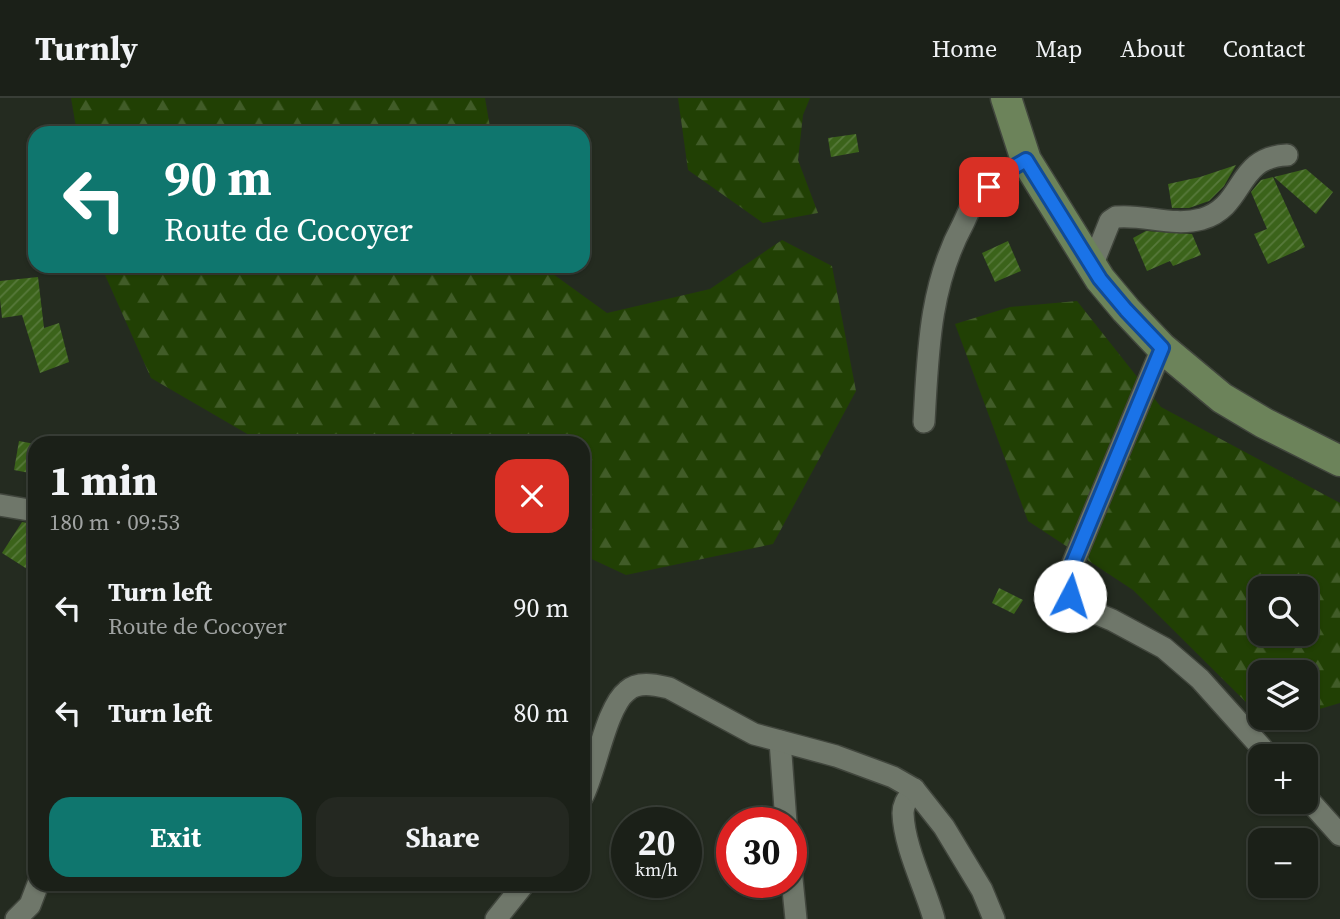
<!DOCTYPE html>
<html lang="en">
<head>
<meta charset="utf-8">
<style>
	body { margin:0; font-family:"Source Serif 4",serif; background:#242821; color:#f1f3f6; height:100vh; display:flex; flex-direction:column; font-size:26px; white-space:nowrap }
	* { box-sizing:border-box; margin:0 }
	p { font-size:23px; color:#a0a3a2 }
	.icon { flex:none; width:38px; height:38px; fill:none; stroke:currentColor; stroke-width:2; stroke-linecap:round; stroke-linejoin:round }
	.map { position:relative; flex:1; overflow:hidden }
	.sheet { position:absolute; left:28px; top:338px; width:562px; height:455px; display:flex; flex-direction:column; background:#1b2018; border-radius:21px; box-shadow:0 2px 5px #0004,0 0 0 2px #393e37 }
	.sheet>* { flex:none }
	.top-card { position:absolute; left:28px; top:28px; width:562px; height:147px; border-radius:21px; box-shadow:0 2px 5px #0004,0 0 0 2px #393e37; background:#0f766e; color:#fff; overflow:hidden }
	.buttons { position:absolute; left:1248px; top:478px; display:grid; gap:14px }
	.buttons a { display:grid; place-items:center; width:70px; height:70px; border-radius:14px; background:#1b2018; box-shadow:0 2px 5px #0004,0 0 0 2px #393e37; font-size:35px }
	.speed { position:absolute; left:611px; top:709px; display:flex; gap:14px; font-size:35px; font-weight:700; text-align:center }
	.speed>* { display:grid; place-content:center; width:91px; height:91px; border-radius:50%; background:#1b2018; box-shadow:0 2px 5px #0004,0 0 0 2px #393e37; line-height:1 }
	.speed small { font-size:18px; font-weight:400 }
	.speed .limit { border:10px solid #d22; background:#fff; color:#111 }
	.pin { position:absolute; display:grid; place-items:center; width:60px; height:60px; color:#fff; margin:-30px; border-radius:14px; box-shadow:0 4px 10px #0006 }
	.me { position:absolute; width:77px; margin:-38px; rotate:5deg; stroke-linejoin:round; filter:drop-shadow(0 0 5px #0008) }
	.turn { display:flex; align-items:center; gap:24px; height:147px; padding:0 21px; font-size:32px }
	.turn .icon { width:91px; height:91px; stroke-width:2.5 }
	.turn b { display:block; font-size:49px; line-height:60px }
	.round { display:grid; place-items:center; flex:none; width:74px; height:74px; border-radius:21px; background:#242821 }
	.headline { display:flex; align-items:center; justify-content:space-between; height:119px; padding:0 21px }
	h1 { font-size:42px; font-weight:700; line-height:52px }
	.primary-button { display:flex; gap:14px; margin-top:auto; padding:14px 21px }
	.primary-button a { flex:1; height:80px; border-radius:21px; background:#0f766e; color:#fff; font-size:28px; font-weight:700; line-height:80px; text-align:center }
	.primary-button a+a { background:#242821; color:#f1f3f6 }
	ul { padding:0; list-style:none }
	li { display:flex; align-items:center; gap:21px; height:105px; padding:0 21px }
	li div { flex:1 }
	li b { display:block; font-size:26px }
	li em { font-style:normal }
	header { display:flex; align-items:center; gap:42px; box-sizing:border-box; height:98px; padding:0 35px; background:#1b2018; border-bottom:2px solid #393e37 }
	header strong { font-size:33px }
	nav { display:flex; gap:38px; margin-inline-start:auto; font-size:24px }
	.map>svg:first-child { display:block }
</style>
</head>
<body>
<header>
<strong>Turnly</strong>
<nav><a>Home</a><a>Map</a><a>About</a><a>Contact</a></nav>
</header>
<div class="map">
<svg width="1340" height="821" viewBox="0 0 1340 821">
	<defs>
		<pattern id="forest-firs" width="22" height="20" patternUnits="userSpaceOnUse" patternTransform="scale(1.75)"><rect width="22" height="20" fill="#214004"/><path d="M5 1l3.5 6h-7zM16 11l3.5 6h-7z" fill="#415c28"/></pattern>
		<pattern id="building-hatch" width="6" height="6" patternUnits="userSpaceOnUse" patternTransform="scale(1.75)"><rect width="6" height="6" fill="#3b631a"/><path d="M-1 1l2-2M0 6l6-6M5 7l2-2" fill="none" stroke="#57793b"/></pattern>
	</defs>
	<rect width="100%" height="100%" fill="#242b20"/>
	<g fill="url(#forest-firs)" fill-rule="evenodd">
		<path d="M71,0h414l6,35h-414z"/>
		<path d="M678,0h132l-7,17 -5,45 20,53 -55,10 -75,-53z"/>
		<path d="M782,142l50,26 24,125 -83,153 -147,31 -43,-20v-112h-320l-112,-65 -50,-112h441l65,47 103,-24z"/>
		<path d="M1077,203l84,106 179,96v200l-34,10v-41h-46v44l-127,-126 -105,-69 -73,-197 55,-17zM1260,490h46v46h-46z"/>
	</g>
	<g fill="url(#building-hatch)">
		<path d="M856,36l3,18 -28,5 -3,-19z"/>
		<path d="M1236,67l-12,21 -15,15 -20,7h-17l-4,-24 32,-7z"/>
		<path d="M1306,71l27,23 -17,22 -42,-37z"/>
		<path d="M1273,79l32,70 -37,17 -14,-30 13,-5 -16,-37 10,-12z"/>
		<path d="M1146,133l46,3 9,21 -28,11 -3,-5 -23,10 -14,-33z"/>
		<path d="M1008,143l13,30 -26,11 -13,-29z"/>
		<path d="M38,179l6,51 15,-5 10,39 -29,11 -18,-58 -20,3 -2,-19v-18z"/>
		<path d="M19,343l16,3v30l-21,-4z"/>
		<path d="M22,424l13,2v50l-33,-21z"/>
		<path d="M999,490l24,12 -9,14 -22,-11z"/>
	</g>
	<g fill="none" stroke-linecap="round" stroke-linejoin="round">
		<defs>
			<g id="minor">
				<path d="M1092,168l18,-45 6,-4c29,-3 56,10 86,2 44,-13 33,-62 85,-64"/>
				<path d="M1162,250l-94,227 2,21 6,9 36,15 52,28 36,31 69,77"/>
				<path d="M924,324c4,-69 5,-135 39,-198 4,-8 7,-17 12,-24 13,-17 33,-29 51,-40"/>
				<path d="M0,407l35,6"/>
				<path d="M780,643l6,81"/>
				<path d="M914,691c-5,8 -11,14 -11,24 1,34 22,74 31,106"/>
				<path d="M583,698c13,-25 23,-89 44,-105 11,-10 28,-6 42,-3l85,46 82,22 57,21 21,12 30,38 38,63 12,29"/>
				<path d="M1306,699l34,38"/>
				<path d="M791,771l5,50"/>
				<path d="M16,821l14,-14 8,-21"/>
				<path d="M496,821l28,-35"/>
			</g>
			<path id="secondary" d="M1006,0l20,62 74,119 26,31 36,38 60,50 42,25 76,38"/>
		</defs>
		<use href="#minor" stroke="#41463d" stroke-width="24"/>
		<use href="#secondary" stroke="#41463d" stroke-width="33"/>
		<use href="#minor" stroke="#6f776a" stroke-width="21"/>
		<use href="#secondary" stroke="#6c835a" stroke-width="30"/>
	</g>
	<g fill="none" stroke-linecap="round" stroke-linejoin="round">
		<defs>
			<path id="route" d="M989,89l13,-13 24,-14 74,119 26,31 36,38 -94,227 2,21"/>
		</defs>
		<use href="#route" stroke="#114b97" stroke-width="18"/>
		<use href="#route" stroke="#1a73e8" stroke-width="12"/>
	</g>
</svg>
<div class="buttons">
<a><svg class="icon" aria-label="search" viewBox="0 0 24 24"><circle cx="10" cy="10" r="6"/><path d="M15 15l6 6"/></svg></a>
<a><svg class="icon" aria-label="layers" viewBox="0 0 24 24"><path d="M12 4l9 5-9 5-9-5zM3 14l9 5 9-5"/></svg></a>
<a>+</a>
<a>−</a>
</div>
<div class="speed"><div>20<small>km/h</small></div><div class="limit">30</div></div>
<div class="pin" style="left:989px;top:89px;background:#d93025"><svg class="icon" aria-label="arrive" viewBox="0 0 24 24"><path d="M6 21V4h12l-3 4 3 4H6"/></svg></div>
<svg class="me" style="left:1070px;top:498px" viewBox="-20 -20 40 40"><circle r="19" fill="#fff"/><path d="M0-13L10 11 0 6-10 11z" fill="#1a73e8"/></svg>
<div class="top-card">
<div class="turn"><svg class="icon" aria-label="left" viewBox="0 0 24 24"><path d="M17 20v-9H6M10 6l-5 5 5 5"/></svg><div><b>90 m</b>Route de Cocoyer</div></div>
</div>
<section class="sheet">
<div class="headline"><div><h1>1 min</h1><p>180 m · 09:53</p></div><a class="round" style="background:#d93025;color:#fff"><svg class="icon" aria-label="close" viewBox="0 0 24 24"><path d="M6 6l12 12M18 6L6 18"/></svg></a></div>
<ul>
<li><svg class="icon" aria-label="left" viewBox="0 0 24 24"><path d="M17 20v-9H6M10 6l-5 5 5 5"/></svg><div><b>Turn left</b><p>Route de Cocoyer</p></div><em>90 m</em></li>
<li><svg class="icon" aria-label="left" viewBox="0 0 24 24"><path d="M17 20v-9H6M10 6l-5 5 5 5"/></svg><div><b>Turn left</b></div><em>80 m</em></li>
</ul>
<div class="primary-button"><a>Exit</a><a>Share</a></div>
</section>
</div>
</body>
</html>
